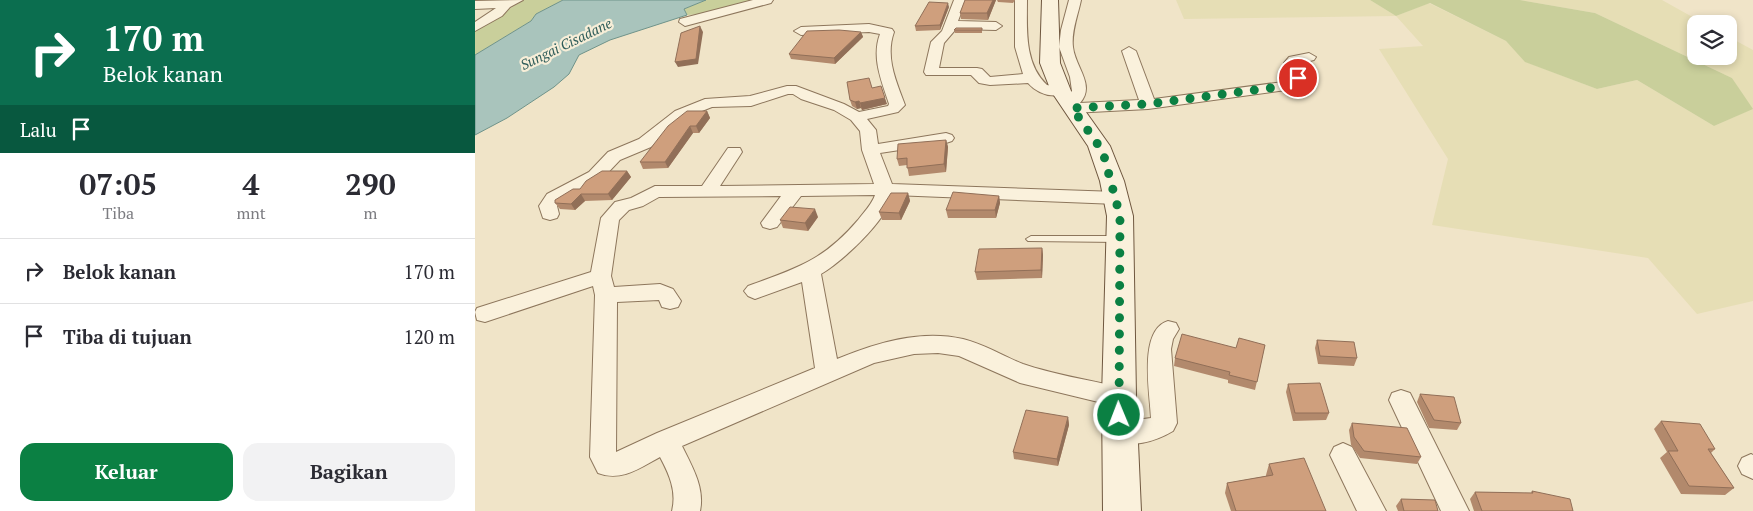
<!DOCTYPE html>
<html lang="id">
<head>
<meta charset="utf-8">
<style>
	body { margin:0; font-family:"PT Serif",serif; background:#f2f2f3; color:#2b2b33; height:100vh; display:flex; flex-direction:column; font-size:19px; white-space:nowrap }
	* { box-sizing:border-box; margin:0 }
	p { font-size:16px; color:#7c7c81 }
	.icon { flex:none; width:28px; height:28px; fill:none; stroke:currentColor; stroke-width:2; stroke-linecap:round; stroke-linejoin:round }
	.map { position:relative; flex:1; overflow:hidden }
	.drawer { display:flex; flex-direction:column; background:#fff; width:475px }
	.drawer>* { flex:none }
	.banner { background:#0b6e4f; color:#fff; overflow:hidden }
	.tools { position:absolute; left:1212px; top:15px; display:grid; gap:10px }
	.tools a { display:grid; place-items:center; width:50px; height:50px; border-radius:10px; background:#fff; box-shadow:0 2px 8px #0003; font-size:25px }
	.pin { position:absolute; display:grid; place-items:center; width:42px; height:42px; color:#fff; margin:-21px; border:2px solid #fff; border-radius:50%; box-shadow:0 1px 5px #0007 }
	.me { position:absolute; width:55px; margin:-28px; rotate:359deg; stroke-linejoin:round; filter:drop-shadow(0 0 4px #0008) }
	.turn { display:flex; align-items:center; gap:18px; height:105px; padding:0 20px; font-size:22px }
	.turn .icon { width:65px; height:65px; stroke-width:2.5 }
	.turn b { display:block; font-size:35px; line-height:42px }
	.then { display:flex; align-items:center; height:48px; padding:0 20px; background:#0003; gap:10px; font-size:19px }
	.eta { display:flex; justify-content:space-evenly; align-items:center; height:85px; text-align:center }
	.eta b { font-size:30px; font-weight:600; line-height:35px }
	.action { display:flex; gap:10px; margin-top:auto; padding:10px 20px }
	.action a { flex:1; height:58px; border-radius:15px; background:#0b8043; color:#fff; font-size:20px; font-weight:600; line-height:58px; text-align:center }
	.action a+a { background:#f2f2f3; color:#2b2b33 }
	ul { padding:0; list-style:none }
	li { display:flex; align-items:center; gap:15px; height:65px; padding:0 20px; border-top:1px solid #e1e1e2 }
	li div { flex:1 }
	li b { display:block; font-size:19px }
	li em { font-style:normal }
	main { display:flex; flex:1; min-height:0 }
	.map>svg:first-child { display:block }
</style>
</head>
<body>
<main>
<section class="drawer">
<div class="banner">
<div class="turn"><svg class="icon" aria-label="right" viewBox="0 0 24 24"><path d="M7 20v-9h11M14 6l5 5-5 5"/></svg><div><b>170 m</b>Belok kanan</div></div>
<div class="then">Lalu<svg class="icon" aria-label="arrive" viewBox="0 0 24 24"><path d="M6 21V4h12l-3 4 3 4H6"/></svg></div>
</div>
<div class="eta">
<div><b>07:05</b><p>Tiba</p></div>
<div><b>4</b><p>mnt</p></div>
<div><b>290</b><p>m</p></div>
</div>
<ul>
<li><svg class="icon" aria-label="right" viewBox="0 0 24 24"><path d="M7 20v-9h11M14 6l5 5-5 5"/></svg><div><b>Belok kanan</b></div><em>170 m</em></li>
<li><svg class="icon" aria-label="arrive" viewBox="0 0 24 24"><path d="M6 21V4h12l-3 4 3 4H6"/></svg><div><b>Tiba di tujuan</b></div><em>120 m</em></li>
</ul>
<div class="action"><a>Keluar</a><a>Bagikan</a></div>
</section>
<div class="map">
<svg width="1278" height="511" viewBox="0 0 1278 511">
	<rect width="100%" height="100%" fill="#f0e4c8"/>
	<path fill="#e6deb5" d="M701,0h194l26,16 33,-13 77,38 20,21 71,27 40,-9 77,46 38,-17 -20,-31 -137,-65 -75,-13h142l43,24h-9v32h33v-19l24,13v251l-56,13 -49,-56 -216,-33 16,-66 -69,-110 44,-3 -27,-30 -212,3z"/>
	<g fill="#c9cf9b">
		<path d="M49,0h39l-27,14 -5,7 -56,34v-25z"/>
		<path d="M231,0h48l-52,14 -15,1 -3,-6z"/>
		<path d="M895,0h150l75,13 137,65 21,31 -39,17 -77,-46 -40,9 -72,-27 -19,-21 -76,-38 -34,13z"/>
	</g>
	<path fill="#a9c4bc" stroke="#6f938a" d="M88,0h143l-22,9 3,6 -77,25 -31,15 -10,19 -15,13 -47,31 -32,17v-80l56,-34 5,-7z"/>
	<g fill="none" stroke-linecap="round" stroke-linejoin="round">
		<defs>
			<path id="lane" d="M556,236h88l5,3 -5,3 -91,-1 -2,-2z"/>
			<g id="street">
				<path d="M48,0l-13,7 -8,9 -27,15v-9l21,-14 -21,1v-8z"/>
				<path d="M278,0h20l-2,3 -86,23 -6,-4 1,-3z"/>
				<path d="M479,0h12l-8,21 38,1 6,4 -6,4 -40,-1 -12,14 -5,25h38l5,1 8,8 33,-3 -8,-27v-47h12c0,29 -3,64 20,85l19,3 2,3 -2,3c-15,4 -28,0 -38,-11l-38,2 -11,-2 -8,-8h-45l-2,-3 7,-30 11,-11z"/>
				<path d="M594,0h12c-3,15 -10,32 -8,47 2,20 23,38 7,56l59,-3 -17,-49 7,-4 7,4 18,48 136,-18 1,-3 -7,-15 5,-6 20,-4 7,4 -2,3 -16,4c7,13 14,21 -5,25l-145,20 -76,4 -5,-2 -5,-7 10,-13 -2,-14 -11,-30 2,-17z"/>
				<path d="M394,24l23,5 2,3c-9,25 2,49 11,73l-7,7 -31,7 9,11 2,14 68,-11 6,2 2,3 -2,3 -6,2 -66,10 12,31 225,8 6,2 3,4 -3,4 -6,2 -224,-9c-8,27 -49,65 -72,79l16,85c39,-16 83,-30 126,-20 21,5 40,17 60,25 28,10 66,16 96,23l9,3 3,7 -3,7 -9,3 -99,-24 -61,-27 -21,-3 -24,1 -40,9 -192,83c10,20 23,42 18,65h-28c5,-20 -3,-37 -12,-54 -20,11 -39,25 -62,16l-8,-16 5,-162 -2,-9 -108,36 -8,-2 -2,-8 2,-4 114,-36 10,-54 14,-16 16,-4 24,-12h47l26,-38h12l2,4 -22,34 154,-2 -12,-34 -2,-19 -9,-11 -17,-10 -33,-11 -8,-5h-5l-37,12 -39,1 -25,10 -36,30 -31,13 -19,20 -41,22 -3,4 2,8 -2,4 -7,2 -7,-2 -4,-12 8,-12 42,-22 19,-20 31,-13 36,-28 30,-12 45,-3 37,-10h9l48,18 15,8 29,-6 1,-2c-7,-22 -18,-46 -9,-70l-11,-2 -68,3 -7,-4 7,-4zM400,195c-3,9 -11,17 -17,25 -35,41 -61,48 -110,66l-4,5 4,5 7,3 47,-17 13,86 -158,65 -41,19 1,-150 42,-2 3,7 8,2 8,-2 3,-6 -8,-12 -13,-5 -46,3 -3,-11 8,-56 10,-10 14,-4 16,-9 122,-1 -20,27 2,4 7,2 7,-2 24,-31z"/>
				<path d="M693,321l8,2 3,6 -6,10 -2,10 6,74 -4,8c-18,11 -42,17 -62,10l-4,-8 4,-8 9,-3 31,-4c-1,-25 -13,-88 17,-97z"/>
				<path d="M926,390l9,3 59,118h-28l-52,-111 3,-7z"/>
				<path d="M868,443l9,4 34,64h-29l-27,-56 4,-8z"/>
				<path d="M1276,454l2,1v24l-11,-5 -4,-8 4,-8z"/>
			</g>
			<path id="secondary" d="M567,0h16l2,63 11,28 39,55 14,35 9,35 3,181 5,114h-38l-1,-114 5,-181 -7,-35 -12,-35 -37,-55 -11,-28z"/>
		</defs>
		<use href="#lane" stroke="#8d765c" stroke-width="2"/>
		<use href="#street" stroke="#8d765c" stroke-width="2"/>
		<use href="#secondary" stroke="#6f573f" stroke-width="2"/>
		<use href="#lane" fill="#faf1dc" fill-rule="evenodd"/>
		<use href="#street" fill="#faf1dc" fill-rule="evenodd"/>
		<use href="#secondary" fill="#faf1dc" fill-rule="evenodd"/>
	</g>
	<g fill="#b2896c">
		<path d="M490,0h31l-8,20 -27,-1 -1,-6z"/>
		<path d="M522,0h18l-2,3 -15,-1z"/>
		<path d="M474,7l-9,23 -24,1 -1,-5z"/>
		<path d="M507,28v5h-27l-1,-3z"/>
		<path d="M386,32l2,5 -28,27 -44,-5 -2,-5z"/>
		<path d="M397,88l15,16 -25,6 -1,-2 -4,1 -5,-3 -2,-6z"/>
		<path d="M232,111l3,7 -11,15h-6l-25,35 -25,1 -3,-7z"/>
		<path d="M471,140l2,7 -2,25 -37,4 -2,-11 -8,1 -2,-7z"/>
		<path d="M152,171l4,6 -19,23 -27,1 -10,9 -15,-1 -5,-6 25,-14z"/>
		<path d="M433,193l2,8 -9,19h-19l-3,-8z"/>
		<path d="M524,196l1,7 -4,15h-48l-2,-8z"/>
		<path d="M343,217l-10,14 -25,-3 -3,-8z"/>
		<path d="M567,248l1,7 -1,23 -65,2 -2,-8z"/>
		<path d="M842,340l40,18 -3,8 -36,-2 -3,-16z"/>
		<path d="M790,345l-10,45 -27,-7v-3l-54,-14 1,-8 61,-10z"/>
		<path d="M813,384l41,29 -3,7 -33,1 -7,-29z"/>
		<path d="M945,394l41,29 -4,7 -28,-2 -12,-26z"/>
		<path d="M593,417l1,8 -11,41 -44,-7 -1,-7z"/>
		<path d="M1186,421l54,28 -4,4 23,35 -9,7 -44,-1 -21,-36 7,-6 -13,-23z"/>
		<path d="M877,423l69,34 -4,7 -57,-6 -9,-13 -2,-15z"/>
		<path d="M794,464l57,47h-95l-6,-18 2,-10 39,-7v-1z"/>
		<path d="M1057,491l41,20h-99l-4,-12 5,-7 56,1z"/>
		<path d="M926,499l37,12h-40l-2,-5z"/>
	</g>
	<g fill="#916f58">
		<path d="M518,0h3l-8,20 -1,-7z"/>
		<path d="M473,3l1,4 -9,23v-5z"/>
		<path d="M225,26l3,6 -5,32 -20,3 -3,-5z"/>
		<path d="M386,32l2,5 -28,27 -1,-6z"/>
		<path d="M410,98l2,6 -25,6 -2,-7z"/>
		<path d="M384,101l2,7 -4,1 -2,-7z"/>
		<path d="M232,111l3,7 -11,15 -3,-7z"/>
		<path d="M215,126l3,7 -25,35 -3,-6z"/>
		<path d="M471,140l2,7 -2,25 -2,-8z"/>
		<path d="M152,171l4,6 -19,23 -4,-6z"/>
		<path d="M433,193l2,8 -9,19 -2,-7z"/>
		<path d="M106,194l4,7 -10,9 -4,-6z"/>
		<path d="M524,196l1,7 -4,15 -1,-8z"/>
		<path d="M340,209l3,8 -10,14 -3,-8z"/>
		<path d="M567,248l1,7 -1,23 -1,-8z"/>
		<path d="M593,417l1,8 -11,41 -1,-7z"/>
	</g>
	<g fill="#cf9f7d" stroke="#916f58">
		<path d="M490,0h28l-6,13h-27z"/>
		<path d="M454,2l19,1 -8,22 -25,1z"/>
		<path d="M225,26l-4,33 -21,3 6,-29z"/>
		<path d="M481,28h26v2h-28z"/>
		<path d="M364,30l22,2 -27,26 -45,-4 18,-23z"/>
		<path d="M394,78l3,10 9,-2 4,12 -25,5 -1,-2 -4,1 -5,-2 -3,-18z"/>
		<path d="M212,111h20l-11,15h-6l-25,36h-25l28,-36z"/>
		<path d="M471,140l-2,24 -37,4v-10l-10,1 1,-15z"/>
		<path d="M127,171h25l-19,23h-27l-10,10 -16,-1v-3l18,-11h7l6,-8z"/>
		<path d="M478,192l46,4 -4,14h-49z"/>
		<path d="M416,193h17l-9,20 -20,-1z"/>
		<path d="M315,207l25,2 -10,14 -25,-3z"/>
		<path d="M567,248l-1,22 -66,2 4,-23z"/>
		<path d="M707,334l54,14 3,-10 26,7 -8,37 -28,-7 1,-3 -55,-14z"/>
		<path d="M842,340l37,2 3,16 -37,-2z"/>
		<path d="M845,383l9,30h-34l-7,-29z"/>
		<path d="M945,394l34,3 7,26 -27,-3z"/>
		<path d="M551,410l42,7 -11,42 -44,-7z"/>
		<path d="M1186,421l39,3 15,25h-7l26,39 -45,-2 -21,-35h10z"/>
		<path d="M877,423l55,5 14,29 -57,-6 -10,-14z"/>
		<path d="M829,458l22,53h-90l-9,-28 46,-8 -4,-11z"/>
		<path d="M1057,491l38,8 3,12h-91l-7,-19 58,1z"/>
		<path d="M926,499l34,1 3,11h-34z"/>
	</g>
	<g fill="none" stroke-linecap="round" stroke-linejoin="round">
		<path stroke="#0b8043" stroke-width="9" stroke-dasharray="0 16.2" d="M644,415l1,-199 -16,-60 -5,-10 -27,-38 76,-4 145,-19 5,-2v-5"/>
	</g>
	<g text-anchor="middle" stroke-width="4.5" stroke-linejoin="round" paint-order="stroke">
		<g font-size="14" font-style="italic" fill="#2f5d5a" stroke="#f7eed8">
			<text transform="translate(91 44) rotate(-26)" y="5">Sungai Cisadane</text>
		</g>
	</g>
</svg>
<div class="tools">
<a><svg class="icon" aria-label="layers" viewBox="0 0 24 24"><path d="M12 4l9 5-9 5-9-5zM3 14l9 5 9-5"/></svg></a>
</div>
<div class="pin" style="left:823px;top:78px;background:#d93025"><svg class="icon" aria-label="arrive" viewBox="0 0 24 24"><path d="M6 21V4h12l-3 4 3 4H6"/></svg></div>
<svg class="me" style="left:644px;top:415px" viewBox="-20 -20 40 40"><circle r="17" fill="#0b8043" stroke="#fff" stroke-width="3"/><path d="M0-11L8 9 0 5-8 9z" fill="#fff"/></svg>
</div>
</main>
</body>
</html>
